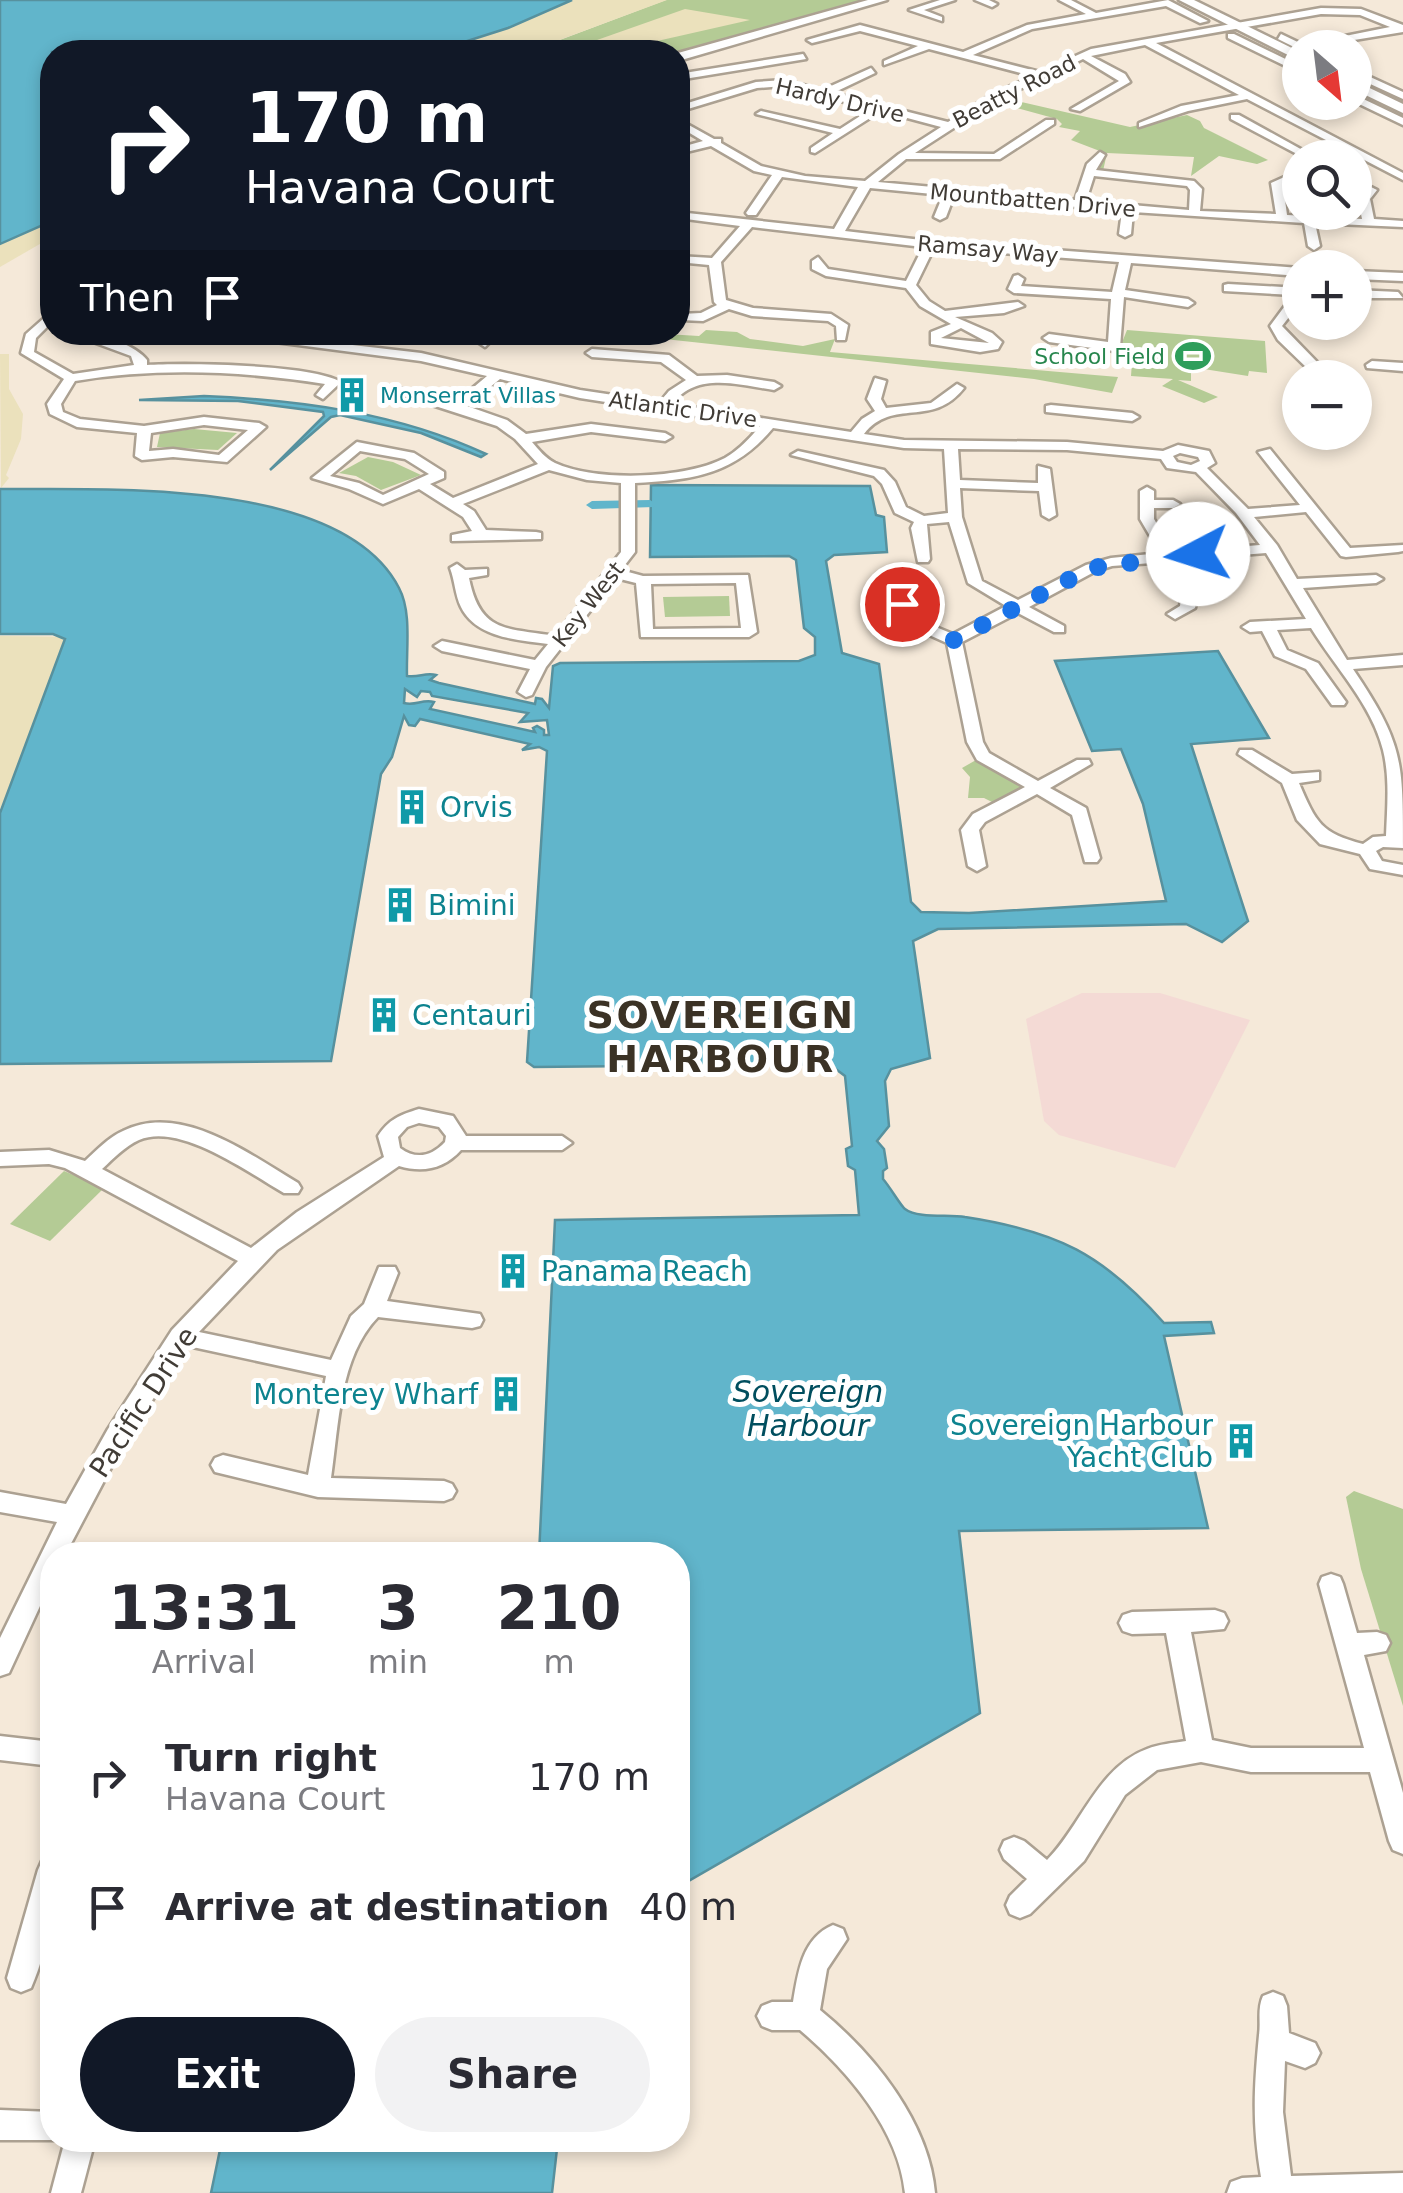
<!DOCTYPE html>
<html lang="en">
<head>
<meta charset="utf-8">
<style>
	body { margin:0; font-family:"DejaVu Sans",sans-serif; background:#f2f2f3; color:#2b2b33; height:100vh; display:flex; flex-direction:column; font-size:38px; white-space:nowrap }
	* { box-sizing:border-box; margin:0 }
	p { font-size:32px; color:#7c7c81 }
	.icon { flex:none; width:55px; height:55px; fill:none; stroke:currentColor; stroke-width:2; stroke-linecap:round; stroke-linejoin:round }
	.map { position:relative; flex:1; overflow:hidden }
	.details { position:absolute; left:40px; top:1542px; width:650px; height:610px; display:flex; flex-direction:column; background:#fff; border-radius:40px; box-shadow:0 5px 15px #0003 }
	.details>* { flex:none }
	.top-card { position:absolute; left:40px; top:40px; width:650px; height:305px; border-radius:40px; box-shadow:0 5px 15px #0003; background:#111827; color:#fff; overflow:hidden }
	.needle { width:65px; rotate:152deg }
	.buttons { position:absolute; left:1282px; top:30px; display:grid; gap:20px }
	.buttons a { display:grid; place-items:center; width:90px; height:90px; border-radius:50%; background:#fff; box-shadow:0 5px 15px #0003; font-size:50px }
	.pin { position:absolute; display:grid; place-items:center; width:85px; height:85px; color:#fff; margin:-42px; border:5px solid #fff; border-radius:50%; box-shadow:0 2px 10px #0007 }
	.me { position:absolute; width:110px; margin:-55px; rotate:265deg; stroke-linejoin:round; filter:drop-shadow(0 0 8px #0008) }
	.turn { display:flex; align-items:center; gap:35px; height:210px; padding:0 40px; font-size:45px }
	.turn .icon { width:130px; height:130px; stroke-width:2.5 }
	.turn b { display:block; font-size:70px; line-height:85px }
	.then { display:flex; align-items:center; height:95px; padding:0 40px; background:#0003; gap:20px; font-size:38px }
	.eta { display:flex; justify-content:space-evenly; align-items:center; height:170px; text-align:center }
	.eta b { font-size:60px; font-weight:800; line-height:70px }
	.cta { display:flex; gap:20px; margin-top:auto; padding:20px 40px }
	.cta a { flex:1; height:115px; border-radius:60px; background:#111827; color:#fff; font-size:40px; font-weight:800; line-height:115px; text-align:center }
	.cta a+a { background:#f2f2f3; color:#2b2b33 }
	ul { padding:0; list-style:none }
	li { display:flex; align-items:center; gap:30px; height:130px; padding:0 40px }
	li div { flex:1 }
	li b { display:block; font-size:38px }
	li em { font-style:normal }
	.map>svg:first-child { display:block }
</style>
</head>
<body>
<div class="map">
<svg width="1403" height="2193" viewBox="0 0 1403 2193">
	<rect width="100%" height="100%" fill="#f5e9d9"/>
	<path fill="#f4dad5" d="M1082,993h78l90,27 -75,148 -116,-33 -15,-14 -18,-102z"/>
	<g fill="#b4cb95">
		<path d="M666,0h209l-197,55 -150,-3z"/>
		<path d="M1004,98l126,29 57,-12 13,6 4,7 64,32 -11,4 -38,-8 -28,20 3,-19 -87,-4 -4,18 -11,-3 7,-2 6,-13 -34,-13 9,-9 -21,-4 3,-3 -5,-5 -62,-17z"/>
		<path d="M706,330l31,2 13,7 53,7 32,-7 -5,13 288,25 -6,16 -78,-14 -388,-42 3,-4 50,3z"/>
		<path d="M1127,330l138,11 2,32 -18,-2 -1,5 -57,-9v14l-13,-1 40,17 -14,6 -42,-17 11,-7 -42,-3 1,-14 -12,-1 2,-12 11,1 -12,-5z"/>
		<path d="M194,429l43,4 -19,17 -61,-3 3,-14z"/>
		<path d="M368,457l25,5 28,13 -40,15 -25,-14 -17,-3z"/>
		<path d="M729,596l1,20 -65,1 -2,-20z"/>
		<path d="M976,760l43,22 6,8 -27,15 -14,-7h-16l2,-21 -8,-9z"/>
		<path d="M64,1171l40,17 -54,53 -40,-17z"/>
		<path d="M1354,1491l49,18v197l-42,-137 -15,-72z"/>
	</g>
	<g fill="#ebe1bc">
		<path d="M517,0h150l-140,52h-166z"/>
		<path d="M685,9l65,11 -106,24 -7,8h-74z"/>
		<path d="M52,173v64l-52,30v-68z"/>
		<path d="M0,354h9v35l14,25 -2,25 -15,36 3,3 -8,10z"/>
		<path d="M0,636l76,1 -76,172z"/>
	</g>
	<g fill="#61b5cb" stroke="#57919e" stroke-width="2.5" fill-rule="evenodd">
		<path d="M0,0h572l-64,28 -75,24h-381v169l-52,23z"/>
		<path d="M204,396c97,4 194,17 282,58l-5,3 -60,-24 -81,-18 -9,2 -61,53 54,-54 -1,-4 -85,-11 -99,-1z"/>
		<path d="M651,485l219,1 6,29 8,2 3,35 -53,3 -8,6 16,92 37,11 32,238 10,10 48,1 197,-12 -23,-97 -22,-55 -29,2 -37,-90 163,-10 51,87 -78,6 57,177 -26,21 -36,-18 -248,5 -25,12 17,117 -39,11 -6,12 4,45 -12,15 7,8 3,19 -4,3v8c7,8 18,27 22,30 13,10 44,5 60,8 92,14 138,37 199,106l47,-1 3,11 -50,3 44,192 -249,3 21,182 -302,174v-332h-139l16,-335 304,-5 -4,-45 -7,-4 -2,-17 6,-3 -7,-70 -16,-12 -295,3 -7,-5 20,-311 -8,-4 -17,3 8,-6 -110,-25 -5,7 -6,-1 -5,-9 -12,41 -11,17 -50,287 -331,3v-251l65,-174 -12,-5h-53v-145c106,1 342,-12 399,99 13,24 7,62 8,88 12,2 18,-4 29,-1l-6,5 9,3 96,21 1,-6 6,1 7,9 4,-42 7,-3 239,-2 16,-6v-18l-11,-9 -8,-68 -7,-4 -139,1zM405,689l12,8 4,-6 9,1 2,4 96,17 -8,9 27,-2 2,15h-5v-5l-7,-4 -4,2 2,4 -105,-23 4,-7c-12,-3 -18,4 -30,1z"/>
		<path d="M222,2140h336l-6,53h-341z"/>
	</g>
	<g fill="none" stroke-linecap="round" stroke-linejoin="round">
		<path fill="#61b5cb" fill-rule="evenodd" d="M650,500l6,4 -2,3 -62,2 -6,-4 6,-4z"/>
		<defs>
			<g id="minor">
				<path d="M940,0h15l-31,10 18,7v4l-33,-11z"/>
				<path d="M975,0h14l8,4 -5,3z"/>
				<path d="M1059,0h12l25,13 72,-13 40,21 -8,2 -34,-17 -134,23 -59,26 67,17 51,-23 230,-41 40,1 42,16v7l-55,9 -3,-5 45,-9 -30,-12 -39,-1 -165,29 247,130v7l-156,-81 -59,12 -49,16v-4l42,-17 58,-11 -94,-50 -54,11 34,18 5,8 -50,29 -9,-2 48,-28 -36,-22 -86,41 -82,53 79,1 52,-34h8v4l-54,35h-94l-28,23 197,18 12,-36 13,-12 5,3 -9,15 98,11 8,8 -2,22 76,3 -5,-31 29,-13v7l-17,8 4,30 75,4 -4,-20 13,-12 6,3 -7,9 4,20 29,2v6l-88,-4 5,23 -6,4 -6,-4 -4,-23 -171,-11 -2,22 -6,3 -6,-3 3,-23 -168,-15 -8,21 -6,3 -6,-3 9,-22 -73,-7 -25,43 85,10 370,27v8l-169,-13 -6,27 63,9 6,4 -6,4 -64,-10 -4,50 -6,4 -65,-9 -6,-4 6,-4 59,8 3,-43 -97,-6 -6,-4 6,-13 4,-1 6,4 -3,7 91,6 7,-30 -185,-14 -18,37 13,16 16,10 73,-9 6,4 -20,7 -49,4 37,16 10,9 -4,7 -18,3 -49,-8v-12l20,-8 -31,-18 -14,-18 -80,-12 -14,-7v-8l6,-4 10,12 78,12 17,-34 -171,-20 -31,35 5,38 27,8 78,6 17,11 -3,15h-8l-1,-14 -8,-5 -76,-5 -23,-7 -26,12 -22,-1v-6l20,-1 16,-8 -3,-3 -5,-37 -31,-3v-6l34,2 28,-32 -62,-8v-6l156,17 24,-42 -76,-10 -26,38h-8l-2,-2 26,-38 -18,-4 -43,-25 -33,8v-6l25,-7 -25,-15v-7l36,20h7v4l40,23 44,10 60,5 34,-27 42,-27 -60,-16 -66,42 -4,-1v-4l22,-15 -77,-19 5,-3 79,18 31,-20 -87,-23 -27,2 -79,24v-6l78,-24 28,-2 38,10 49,-22 4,5 -42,20 115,29 41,-26 43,-20 -103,-27 -45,16v-4l34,-15 -58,-15 -48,12 -5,-3 53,-15 103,27 64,-27 59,-11zM1094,176l93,10 3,4 -1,20 -103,-9zM961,328l28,15 -48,-5z"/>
				<path d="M1228,34h6l66,32v7l-72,-35z"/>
				<path d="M1281,34l25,12 2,2 -8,2 -22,-11z"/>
				<path d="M803,54l3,5 -128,21v-6z"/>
				<path d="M1355,70l48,22v7l-48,-22z"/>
				<path d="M1355,95l48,23v7l-48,-23z"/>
				<path d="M1231,115h8l67,37 -9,2 -66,-35z"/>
				<path d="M1355,271l48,2v8l-48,-2z"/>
				<path d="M1228,284l72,4v15l-18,23 35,36v6h-10l-29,-28 -8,-14 23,-31 -69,-4v-6z"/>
				<path d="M1355,290l43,2 5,6h-48z"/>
				<path d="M52,311v11l-16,16 -2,14 39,22 61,-9 -3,-9 -57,-21c18,-6 61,9 73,25v5c39,-2 164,-1 194,17l-18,17 -7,-4 9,-11c-83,-13 -166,-17 -250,-3l-14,23 2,8 17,7 64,7 60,-9 55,6 7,4 -39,35 -54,-5 -31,3 -7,-4 2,-23 -60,-6 -27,-13 -3,-10 17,-25 -43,-26 5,-19zM204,425l44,5 -29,25 -46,-6 -24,2 2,-18z"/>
				<path d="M199,332h43l179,21 159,37 80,12 9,-11 17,-11 -25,-18 -69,-5 -6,-4 6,-4 77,6 28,21 30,-1 47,7 7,4 -7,4c-35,-5 -77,-19 -102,14l179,28 11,-13 13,-8 -8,-12 8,-21 11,3 -5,18 5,9 45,-5 26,-19 7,4c-32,41 -71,9 -100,46l40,6 163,2 96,9 15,-6 31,6 6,12 -8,5 41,41 52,-4 -42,-53 12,-3 80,99 53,-3v6l-5,1 -52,5 -5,-1 -35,-44 -52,5 23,28 20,34 79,-4 7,4 -7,4 -73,5 44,72 56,-5v10l-50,4c50,74 50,91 50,179l-20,-1 -7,4 6,10 21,4v10l-33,-6 -10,-15 -40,-10 -23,-24 -15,-37 -44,-29 2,-4h12l40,24 27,-2v8l-20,3c17,40 22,50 64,61l10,-7 13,-1c1,-28 4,-58 -3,-86 -11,-45 -48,-83 -72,-122l-34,2 10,20 31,13 28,39 -2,3h-12l-26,-36 -31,-13 -13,-25 -12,1 -8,-5 8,-5 56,-3 -40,-66 -87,7 19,31 -3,17 -20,11 -8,-5 13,-8 2,-15 -17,-29 -53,4 -16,5 -67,36 35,19v6h-10l-36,-19 -56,29 21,100 6,11 49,28 39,-21h12l2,4 -41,24 36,20 14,50 -3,4h-12l-13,-47 -35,-21 -52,28 -6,8 7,36 -9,5 -9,-5 -7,-36 12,-16 52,-27 -48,-27 -10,-18 -20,-99 -31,-14 -22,-25 3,-3h10l19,22 27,11 53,-28 -38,-23 -19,-61 -22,2 3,35 -2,3h-10l-7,-34 3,-6 -19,-9 -13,-29 -8,-8 -83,-21 7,-4 86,19 11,12 11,25 18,9 24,-3 -4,-64 -40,-1 -131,-20c-39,47 -80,52 -138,55v69l-14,18 22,6 105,-1 9,57 -8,5h-108l-5,-54 -20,-5 -70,89 -14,28 -6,2 -8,-5 12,-23 -88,-18 -8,-5 8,-5 93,19 13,-16c-30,-4 -72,-6 -87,-37 -6,-12 -6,-26 -11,-39l7,-4 8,6 22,-1v6l-18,3c11,55 37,50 86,58l66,-84v-69l-34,-3 -38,-10 -86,34 11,7 12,19 50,2 5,1v6l-89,2v-6l20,-4 -9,-14 -44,-28 -36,15 -34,-15 -37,-11 45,-36 57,11 30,19v6l-14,6 23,14 85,-34 -23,-25 -18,-13 -105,-34 7,-4 57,14 31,-26 -66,-15zM500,379l80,19 180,28c-10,12 -21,24 -35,32 -40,21 -129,24 -170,5 -10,-5 -16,-13 -23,-21l59,-10 74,9 7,-4 -7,-4 -74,-9 -65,10 -19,-14 -40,-14zM958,449l109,1 94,9 6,9 29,4 40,41 24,32 -86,7 -20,-33v-11h19l7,-4 -7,-4h-19v-9l-7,-4 -7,4v28l20,34 -49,5 -25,7 -68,35 -36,-19 -20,-64 -2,-29 79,3 3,24 7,4 7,-4 -6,-46 -12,-3v17l-78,-3zM360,451l45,8 24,15 -46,21 -24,-12 -29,-7zM1180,453l18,4 2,4 -9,4 -14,-3 -4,-6zM736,583l5,45 -88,1 -2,-45z"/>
				<path d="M445,332h38l12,5 -10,10 -6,-4 2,-3z"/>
				<path d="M1372,361l31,2v8l-36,-3 -1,-3z"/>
				<path d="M1051,405l81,8 7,4 -7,4 -86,-9v-6z"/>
				<path d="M419,1109l34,7 13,20h96l10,7 -10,7h-101c-17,19 -38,23 -62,16l-122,84 -78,82 132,28 20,-44 13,-12 15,-37h16l3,6 -11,28 93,13 3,6 -3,6 -8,2 -94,-11c-39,40 -39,108 -47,161l113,3 8,3 4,7 -4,7 -8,3 -126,-4 -103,-25 -4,-7 4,-7 8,-3 85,20 18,-99 -138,-30 -64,97 -59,112h-13v25l-43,93 -9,3v-38l57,-116 -57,-10v-20l66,12 42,-75 64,-99 66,-69 -173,-93 -16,-4 -49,2v-14l49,-2 36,11c12,-11 24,-24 38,-30 58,-29 126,23 175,52l3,5 -3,5h-14c-35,-20 -104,-71 -145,-53 -14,6 -26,19 -37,29l149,79 46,-36 87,-55 -6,-21c11,-17 22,-21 41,-27zM419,1123l20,4 7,9 -1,6c-13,14 -29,18 -45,6l-2,-11 9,-10z"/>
				<path d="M1331,1574l9,3 3,7 14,49 20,-1 9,3 4,8 -4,8 -22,4 39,138v61l-10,-4 -4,-9 -19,-69h-119l-50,-10 -44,8 -32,25 -41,66 -54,53 -10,4 -10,-4 -4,-9 4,-9 17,-17 -23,-20 -4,-9 4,-9 10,-4 10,4 23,19c34,-34 51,-93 100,-111 12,-5 26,-6 39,-8l-20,-108 -34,1 -9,-3 -4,-8 4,-8 9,-3 83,-2 9,3 4,8 -4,8 -33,3 21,108 39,8h113l-45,-164 3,-7z"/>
				<path d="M0,1736l52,6v24l-52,-6z"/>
				<path d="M52,1857c3,45 -3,89 -21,131l-10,4 -10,-4 -4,-10 31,-108 4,-9z"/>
				<path d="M833,1925l10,4 4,10 -20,30 -7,41c54,44 109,112 115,183h-30c-6,-63 -58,-123 -105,-163h-28l-10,-4 -5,-10 5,-10 10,-4h21c5,-29 9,-64 40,-77z"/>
				<path d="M1273,1992l10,4 4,10 2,27 26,10 5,10 -5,10 -10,5 -20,-7 -2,51 8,64 112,-3v20h-176l4,-11 11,-4 19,-1c-9,-54 -7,-89 -2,-142 2,-14 -2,-26 4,-39z"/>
				<path d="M0,2110l52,2v28h5h-57z"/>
				<path d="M65,2140h30l-14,53h-30z"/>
			</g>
			<g id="tertiary">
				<path d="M868,0h19l-209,61v-8z"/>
				<path d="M1179,0h15l106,52v9z"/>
				<path d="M1355,81l48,23v9l-48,-23z"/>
			</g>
		</defs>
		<use href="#minor" stroke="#aca192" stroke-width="5"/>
		<use href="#tertiary" stroke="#aca192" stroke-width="5"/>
		<use href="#minor" fill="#fff" fill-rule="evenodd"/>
		<use href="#tertiary" fill="#fff" fill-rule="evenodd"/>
	</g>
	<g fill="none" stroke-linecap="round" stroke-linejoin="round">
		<path stroke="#1a73e8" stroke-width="18" stroke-dasharray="0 32.4" d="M902,604l19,22 33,14 137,-72 107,-14"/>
	</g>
	<defs>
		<symbol id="stadium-bare" viewBox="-9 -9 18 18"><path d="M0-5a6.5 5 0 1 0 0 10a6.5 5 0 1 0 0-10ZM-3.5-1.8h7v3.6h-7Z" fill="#2e9e5b" stroke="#fff" stroke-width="2.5" paint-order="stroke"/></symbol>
		<symbol id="building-bare" viewBox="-9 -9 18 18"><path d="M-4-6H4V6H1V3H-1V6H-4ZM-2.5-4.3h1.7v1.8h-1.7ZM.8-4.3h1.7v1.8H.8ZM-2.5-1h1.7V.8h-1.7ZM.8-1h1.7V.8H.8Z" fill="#0f9aa8" stroke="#fff" stroke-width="2.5" paint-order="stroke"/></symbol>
	</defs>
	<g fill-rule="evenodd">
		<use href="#stadium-bare" x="1168" y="331" width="50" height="50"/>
		<use href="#building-bare" x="327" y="370" width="50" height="50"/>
		<use href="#building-bare" x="387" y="782" width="50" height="50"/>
		<use href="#building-bare" x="375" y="880" width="50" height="50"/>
		<use href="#building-bare" x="359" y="990" width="50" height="50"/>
		<use href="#building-bare" x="488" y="1246" width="50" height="50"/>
		<use href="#building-bare" x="481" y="1369" width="50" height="50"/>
		<use href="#building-bare" x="1216" y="1416" width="50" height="50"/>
	</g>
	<g text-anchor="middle" stroke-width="10" stroke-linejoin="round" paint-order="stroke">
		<g font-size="22" fill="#413c36" stroke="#fff">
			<text transform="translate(1014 91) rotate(-27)" y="8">Beatty Road</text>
			<text transform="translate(840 100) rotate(13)" y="8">Hardy Drive</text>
			<text transform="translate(1033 200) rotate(5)" y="8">Mountbatten Drive</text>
			<text transform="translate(988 249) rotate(5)" y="8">Ramsay Way</text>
			<text transform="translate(683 409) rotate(8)" y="8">Atlantic Drive</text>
			<text transform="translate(588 604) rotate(-52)" y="8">Key West</text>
		</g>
		<g font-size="22" fill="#27864d" stroke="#fff" text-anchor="end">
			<text x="1165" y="364">School Field</text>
		</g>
		<g font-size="22" fill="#0d838f" stroke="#fff" text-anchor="start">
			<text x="380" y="403">Monserrat Villas</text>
		</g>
		<g font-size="28" fill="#0d838f" stroke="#fff" text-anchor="start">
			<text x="440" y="817">Orvis</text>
			<text x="428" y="915">Bimini</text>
			<text x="412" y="1025">Centauri</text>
			<text x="541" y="1281">Panama Reach</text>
			<text x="478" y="1404" text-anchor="end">Monterey Wharf</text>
			<text x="1213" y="1435" text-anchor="end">Sovereign Harbour<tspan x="1213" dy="32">Yacht Club</tspan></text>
		</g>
		<g font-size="28" fill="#413c36" stroke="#fff">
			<text transform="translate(143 1402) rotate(-57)" y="10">Pacific Drive</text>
		</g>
		<g font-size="30" font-style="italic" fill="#004e5e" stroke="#fff">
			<text x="808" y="1402">Sovereign<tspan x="808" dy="34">Harbour</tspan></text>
		</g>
		<g font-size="38" font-weight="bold" letter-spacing="2.5" fill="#3b3225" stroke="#fff">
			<text x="721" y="1028">SOVEREIGN<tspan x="721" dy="44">HARBOUR</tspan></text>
		</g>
	</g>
</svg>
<div class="buttons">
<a><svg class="needle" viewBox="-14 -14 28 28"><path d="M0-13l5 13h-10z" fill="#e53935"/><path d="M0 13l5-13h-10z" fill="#7c7c81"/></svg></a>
<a><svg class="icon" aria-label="search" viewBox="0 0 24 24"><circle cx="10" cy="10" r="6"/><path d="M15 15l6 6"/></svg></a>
<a>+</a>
<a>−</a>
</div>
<div class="pin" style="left:902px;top:604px;background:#d93025"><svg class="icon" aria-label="arrive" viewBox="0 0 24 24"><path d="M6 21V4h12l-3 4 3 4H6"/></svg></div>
<svg class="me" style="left:1198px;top:554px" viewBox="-20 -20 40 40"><circle r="19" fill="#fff"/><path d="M0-13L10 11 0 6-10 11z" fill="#1a73e8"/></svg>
<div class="top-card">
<div class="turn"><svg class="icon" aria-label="right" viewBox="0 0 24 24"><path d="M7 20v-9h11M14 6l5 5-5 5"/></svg><div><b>170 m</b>Havana Court</div></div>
<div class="then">Then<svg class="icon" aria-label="arrive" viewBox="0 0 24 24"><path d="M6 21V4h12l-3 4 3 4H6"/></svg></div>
</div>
<section class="details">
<div class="eta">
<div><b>13:31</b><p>Arrival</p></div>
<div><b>3</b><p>min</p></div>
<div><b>210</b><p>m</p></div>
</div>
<ul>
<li><svg class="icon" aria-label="right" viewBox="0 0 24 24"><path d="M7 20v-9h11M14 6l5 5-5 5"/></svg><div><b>Turn right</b><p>Havana Court</p></div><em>170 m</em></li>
<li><svg class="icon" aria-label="arrive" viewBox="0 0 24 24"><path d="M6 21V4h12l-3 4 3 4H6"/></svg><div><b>Arrive at destination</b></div><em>40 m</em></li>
</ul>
<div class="cta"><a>Exit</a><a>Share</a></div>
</section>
</div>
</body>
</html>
